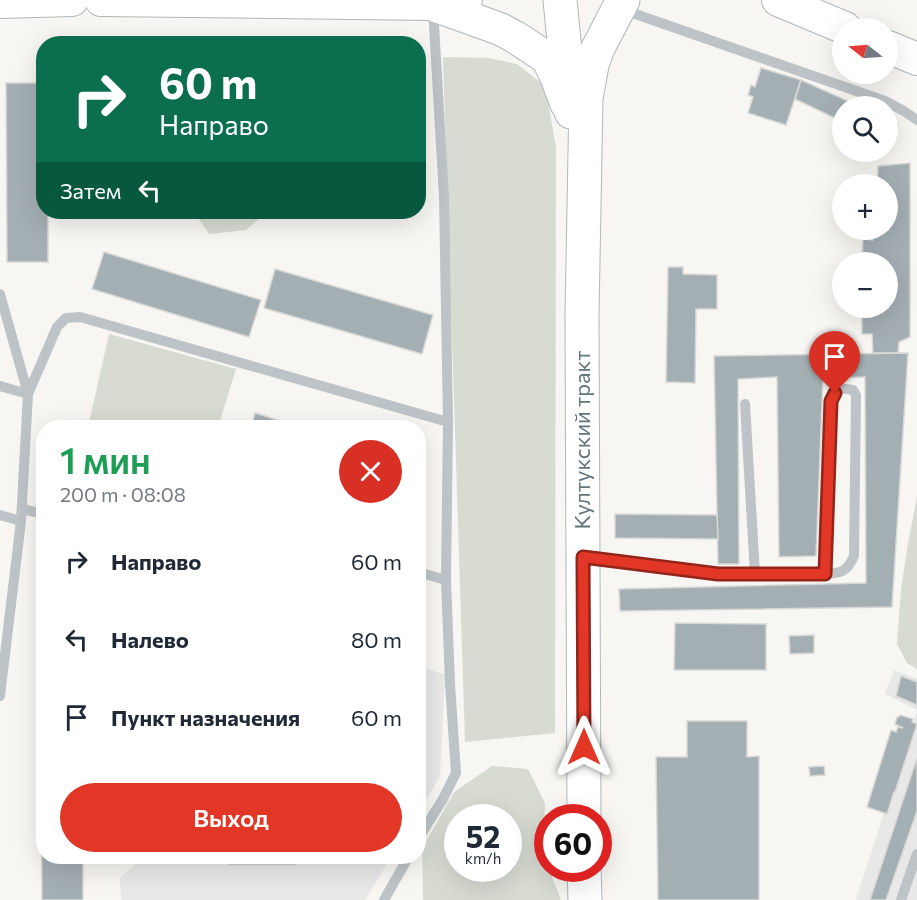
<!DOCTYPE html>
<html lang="ru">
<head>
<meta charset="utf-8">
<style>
	body { margin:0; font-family:Commissioner,sans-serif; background:#f6f6f7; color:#1f2937; height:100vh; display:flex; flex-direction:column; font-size:22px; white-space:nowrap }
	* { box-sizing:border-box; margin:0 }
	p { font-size:20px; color:#747a83 }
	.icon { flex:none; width:33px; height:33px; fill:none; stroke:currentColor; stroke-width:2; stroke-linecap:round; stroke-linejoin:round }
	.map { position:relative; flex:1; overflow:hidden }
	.details { position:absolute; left:36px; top:420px; width:390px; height:444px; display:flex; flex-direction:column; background:#fff; border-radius:24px; box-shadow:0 6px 24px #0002 }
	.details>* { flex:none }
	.top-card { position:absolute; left:36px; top:36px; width:390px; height:183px; border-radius:24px; box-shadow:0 6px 24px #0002; background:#0b6e4f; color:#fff; overflow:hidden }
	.needle { width:39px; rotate:287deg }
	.tools { position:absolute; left:832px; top:18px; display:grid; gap:12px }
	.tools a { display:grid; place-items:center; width:66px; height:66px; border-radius:50%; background:#fff; box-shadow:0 6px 24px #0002; font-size:30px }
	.speed { position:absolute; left:444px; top:804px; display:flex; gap:12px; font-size:30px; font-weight:700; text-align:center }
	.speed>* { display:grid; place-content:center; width:78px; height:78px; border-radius:50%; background:#fff; box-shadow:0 6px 24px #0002; line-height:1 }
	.speed small { font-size:15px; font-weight:400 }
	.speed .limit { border:9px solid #d22; background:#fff; color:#111 }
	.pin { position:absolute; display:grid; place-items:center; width:51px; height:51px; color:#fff; margin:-62px -26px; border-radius:50% 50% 50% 0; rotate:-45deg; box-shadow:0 0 6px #0007 }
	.pin .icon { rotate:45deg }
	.me { position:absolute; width:66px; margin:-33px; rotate:0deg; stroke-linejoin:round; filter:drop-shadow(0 0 4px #0008) }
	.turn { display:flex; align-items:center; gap:21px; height:126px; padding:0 24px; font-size:27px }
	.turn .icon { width:78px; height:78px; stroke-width:2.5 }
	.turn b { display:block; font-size:42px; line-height:51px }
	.then { display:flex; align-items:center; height:57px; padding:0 24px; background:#0003; gap:12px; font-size:22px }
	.round { display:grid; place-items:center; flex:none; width:63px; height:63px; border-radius:32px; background:#f6f6f7 }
	.head { display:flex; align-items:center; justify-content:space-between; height:102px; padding:0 24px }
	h1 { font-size:36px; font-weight:600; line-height:45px; color:#1e9e55 }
	.cta { display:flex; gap:12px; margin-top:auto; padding:12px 24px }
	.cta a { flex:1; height:69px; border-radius:36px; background:#e23727; color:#fff; font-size:24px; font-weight:600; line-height:69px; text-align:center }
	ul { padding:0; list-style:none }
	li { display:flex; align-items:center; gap:18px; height:78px; padding:0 24px }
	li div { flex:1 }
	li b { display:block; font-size:22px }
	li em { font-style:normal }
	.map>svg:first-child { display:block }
</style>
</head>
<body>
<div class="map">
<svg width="917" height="900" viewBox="0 0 917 900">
	<rect width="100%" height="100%" fill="#f7f6f3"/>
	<g fill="#e7e8e7">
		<path d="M419,667l26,7 -5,102 -21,36z"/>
		<path d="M894,670l23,9v221h-61l61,-190 -32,-16z"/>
		<path d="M141,857h250l-26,43h-244l-1,-22 20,-18z"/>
	</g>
	<g fill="#d7dbd2" fill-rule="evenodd">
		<path d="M443,57l45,1 29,6 28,22 11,61 -1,586 -90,9z"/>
		<path d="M194,212h73l-21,18 -37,4z"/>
		<path d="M109,334l127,35 -18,58h-130z"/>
		<path d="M917,497v172l-10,-6 -10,-19 4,-55 7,-46z"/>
		<path d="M492,766l36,3 17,34 -2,48 4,13 1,4 1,1 12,31h-138l-1,-51 32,-57zM458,818h50v50h-50z"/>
	</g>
	<g fill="#a4afb3" stroke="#d8d8d6" stroke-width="1.5">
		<path d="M185,38v6h-35v-5z"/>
		<path d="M761,68l40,12 -15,45 -38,-12 5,-16 -5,-2 3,-10 4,2z"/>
		<path d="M801,80l58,26h-16v16l-48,-23z"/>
		<path d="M6,83h38v129h4v50h-41z"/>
		<path d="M888,120l10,4 -7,20 -3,-1z"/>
		<path d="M910,163v174l-11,5 -1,11h-25l-1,-19h-10v-26h26v-46h-26l1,-23 10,1 1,-10h14v-46h-11l1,-18z"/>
		<path d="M104,252l157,48 -12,37 -157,-48z"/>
		<path d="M668,267h15v7l34,1v34h-21l-1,74 -29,-1z"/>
		<path d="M275,269l158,46 -11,39 -158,-46z"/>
		<path d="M908,353l-16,254 -272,4 -1,-22 247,-6 -1,-206 -42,1 -7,178 -37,1 -2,-180 -39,2 1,185h-21l-4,-208z"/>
		<path d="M255,413l48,15h-52z"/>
		<path d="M615,514l102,1 1,24 -103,-1z"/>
		<path d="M675,623l91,1v46h-92z"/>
		<path d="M814,635v18l-24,1 -1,-18z"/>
		<path d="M901,676l16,6v23l-21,-9z"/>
		<path d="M900,715l13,4 -1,3 5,2 -22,68h-1l-7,22 -20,-7 24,-77 5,2 2,-5 5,1 -8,-4 2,-7h2z"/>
		<path d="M687,721h60v36l12,-1v144h-101l-2,-143h31z"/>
		<path d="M917,758v53l-31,89h-16z"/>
		<path d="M824,766l1,9 -15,1 -1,-9z"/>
		<path d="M41,780h3v76h39v44h-41z"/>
		<rect x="229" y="856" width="66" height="9"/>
	</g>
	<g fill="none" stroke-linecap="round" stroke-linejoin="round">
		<defs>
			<g id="secondary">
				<path d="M101,0l331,4 34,-4"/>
				<path d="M778,0l67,28"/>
				<path d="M0,2l72,-2"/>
				<path d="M436,6l64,23 15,8 32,21 9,18 10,27"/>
				<path d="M888,47l29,12"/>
			</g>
			<g id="primary">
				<path d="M560,0l11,112"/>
				<path d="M584,818l-2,-503 4,-217 6,-33 5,-15 26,-50"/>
				<path d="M584,868l1,32"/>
			</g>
		</defs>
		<use href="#secondary" stroke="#afb7ba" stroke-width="34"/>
		<use href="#primary" stroke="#b1b7ba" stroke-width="35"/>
		<g stroke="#bdc3c6" stroke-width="10">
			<path d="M433,8l11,189 4,225"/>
			<path d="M621,9l264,92 19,10 13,9"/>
			<path d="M0,294l28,100"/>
			<path d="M0,386l28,8"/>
			<path d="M745,404l10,170"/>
			<path d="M22,509l22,5"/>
			<path d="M0,515l21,6"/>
			<path d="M586,558l132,16h107c16,-1 22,-2 29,-18l2,-161 -3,-5c-14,-3 -17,-1 -22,11l-6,173"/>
			<path d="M418,572l28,8"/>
			<path d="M0,696l21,-175 7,-127 29,-67 9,-9 14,-1 368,105 -2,158 4,104 6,89 -13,26 -25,40"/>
			<path d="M384,900l25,-44"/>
			<path d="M901,900l16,-46"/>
		</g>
		<use href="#secondary" stroke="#fff" stroke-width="32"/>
		<use href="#primary" stroke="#fff" stroke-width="33"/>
	</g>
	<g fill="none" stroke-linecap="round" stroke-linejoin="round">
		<defs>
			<path id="route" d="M584,747l-1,-190 135,17h107l6,-173 4,-8"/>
		</defs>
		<use href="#route" stroke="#932419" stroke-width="15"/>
		<use href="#route" stroke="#e23727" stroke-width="10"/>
	</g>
	<g text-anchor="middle" stroke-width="6" stroke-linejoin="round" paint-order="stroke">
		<g font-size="22" fill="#61767e" stroke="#fff">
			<text transform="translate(582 440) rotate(-90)" y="8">Култукский тракт</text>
		</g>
	</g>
</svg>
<div class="tools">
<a><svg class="needle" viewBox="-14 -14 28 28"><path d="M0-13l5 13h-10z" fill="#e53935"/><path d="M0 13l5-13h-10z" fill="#747a83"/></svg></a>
<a><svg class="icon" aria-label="search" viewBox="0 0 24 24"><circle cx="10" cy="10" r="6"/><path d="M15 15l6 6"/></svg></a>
<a>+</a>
<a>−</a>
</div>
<div class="speed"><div>52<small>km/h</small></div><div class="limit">60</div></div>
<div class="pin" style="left:835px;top:393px;background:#d93025"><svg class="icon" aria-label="arrive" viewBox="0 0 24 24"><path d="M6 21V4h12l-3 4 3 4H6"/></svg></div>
<svg class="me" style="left:584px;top:747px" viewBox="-20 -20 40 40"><path d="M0-17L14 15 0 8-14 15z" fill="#e23727" stroke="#fff" stroke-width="4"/></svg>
<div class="top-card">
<div class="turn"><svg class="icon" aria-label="right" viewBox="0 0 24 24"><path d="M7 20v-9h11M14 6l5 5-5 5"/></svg><div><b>60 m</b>Направо</div></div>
<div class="then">Затем<svg class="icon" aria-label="left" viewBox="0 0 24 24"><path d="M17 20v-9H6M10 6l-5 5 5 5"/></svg></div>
</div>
<section class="details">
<div class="head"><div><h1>1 мин</h1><p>200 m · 08:08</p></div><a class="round" style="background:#d93025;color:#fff"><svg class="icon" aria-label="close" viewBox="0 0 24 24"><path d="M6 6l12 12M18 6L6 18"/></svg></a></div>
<ul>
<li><svg class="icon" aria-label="right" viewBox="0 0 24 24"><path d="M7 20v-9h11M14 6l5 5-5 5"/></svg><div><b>Направо</b></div><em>60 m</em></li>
<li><svg class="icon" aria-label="left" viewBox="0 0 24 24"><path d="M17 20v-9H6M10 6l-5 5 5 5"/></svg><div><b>Налево</b></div><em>80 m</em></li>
<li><svg class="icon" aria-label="arrive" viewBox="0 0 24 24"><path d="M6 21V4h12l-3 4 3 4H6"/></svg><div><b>Пункт назначения</b></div><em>60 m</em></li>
</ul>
<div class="cta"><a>Выход</a></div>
</section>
</div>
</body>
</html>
